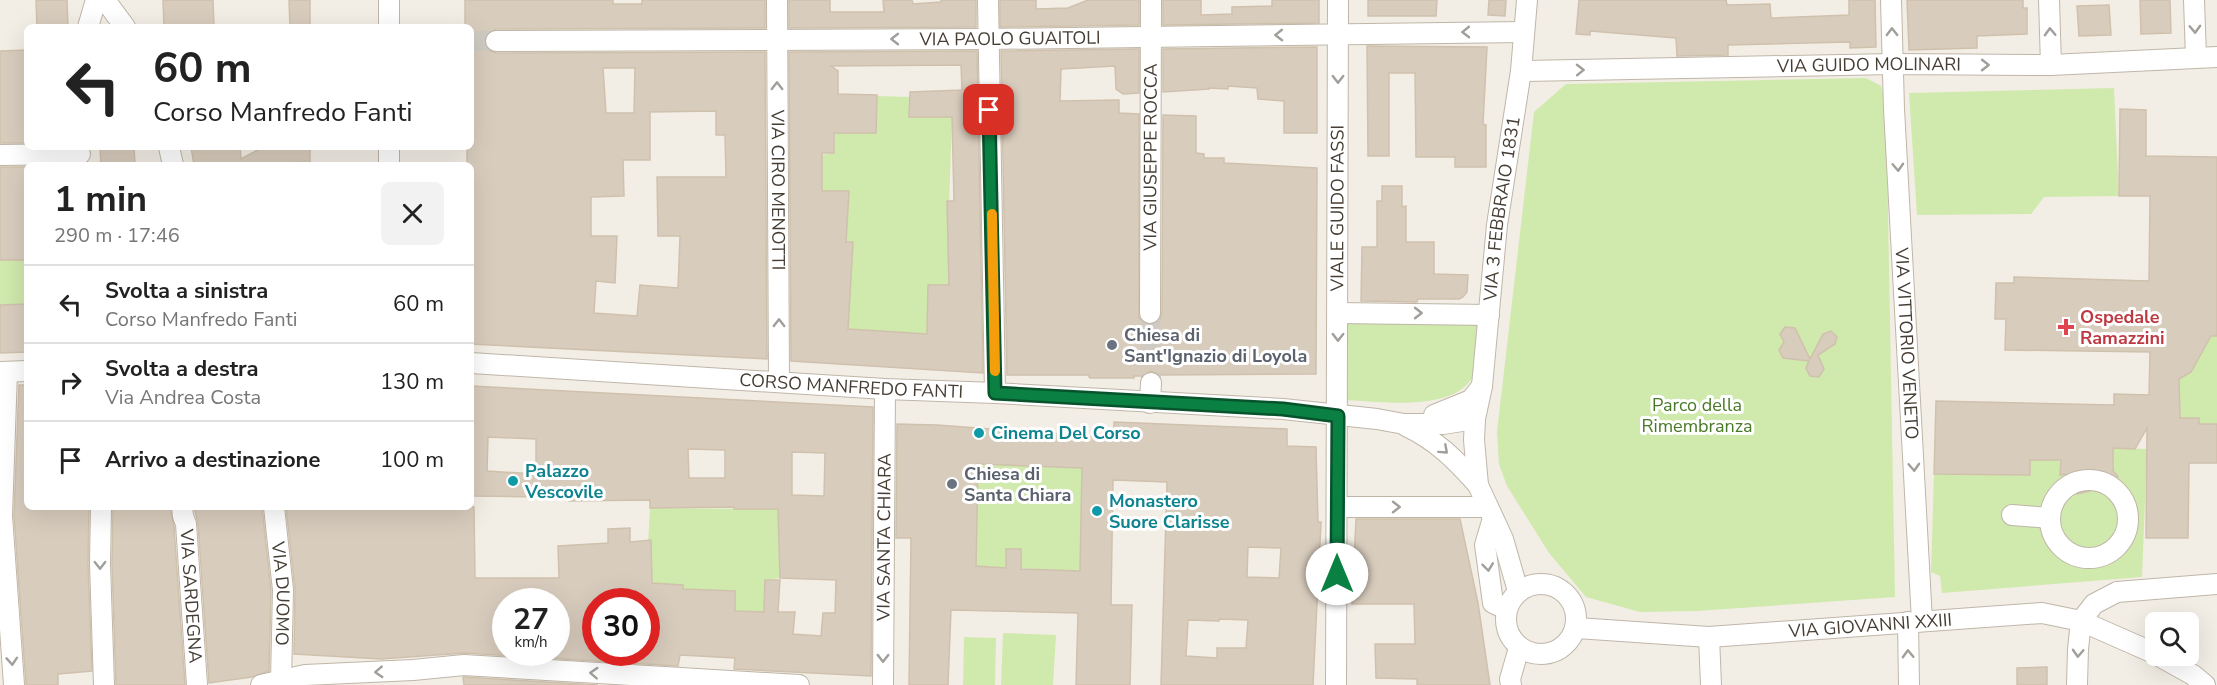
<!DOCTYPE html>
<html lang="it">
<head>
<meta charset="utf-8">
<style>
	body { margin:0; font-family:"Nunito Sans",sans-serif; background:#f2f2f2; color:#222; height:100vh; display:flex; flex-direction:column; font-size:22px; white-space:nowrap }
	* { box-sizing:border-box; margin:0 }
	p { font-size:20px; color:#767676 }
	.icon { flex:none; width:33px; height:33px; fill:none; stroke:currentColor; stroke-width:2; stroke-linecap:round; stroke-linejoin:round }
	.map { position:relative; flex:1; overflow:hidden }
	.drawer { position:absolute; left:24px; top:162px; width:450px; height:348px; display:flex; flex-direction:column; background:#fff; border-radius:9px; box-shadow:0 6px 24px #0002 }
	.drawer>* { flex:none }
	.guide { position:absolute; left:24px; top:24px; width:450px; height:126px; border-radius:9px; box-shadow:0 6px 24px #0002; background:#fff; color:#222; overflow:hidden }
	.tools { position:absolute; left:2145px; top:612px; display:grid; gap:12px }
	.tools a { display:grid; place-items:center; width:54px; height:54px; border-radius:9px; background:#fff; box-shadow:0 6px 24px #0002; font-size:30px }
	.speed { position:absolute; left:492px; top:588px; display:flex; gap:12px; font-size:30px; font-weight:700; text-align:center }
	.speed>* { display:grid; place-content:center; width:78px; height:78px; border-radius:50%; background:#fff; box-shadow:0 6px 24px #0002; line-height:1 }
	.speed small { font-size:15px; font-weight:400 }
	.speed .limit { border:9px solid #d22; background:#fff; color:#111 }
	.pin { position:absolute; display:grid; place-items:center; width:51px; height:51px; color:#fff; margin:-26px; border-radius:12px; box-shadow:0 3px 9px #0006 }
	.me { position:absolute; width:66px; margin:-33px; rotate:0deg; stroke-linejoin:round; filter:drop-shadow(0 0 4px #0008) }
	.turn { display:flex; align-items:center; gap:21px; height:126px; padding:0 30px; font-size:27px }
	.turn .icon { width:78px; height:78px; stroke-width:2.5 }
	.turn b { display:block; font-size:42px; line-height:51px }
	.round { display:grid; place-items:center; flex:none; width:63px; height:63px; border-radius:9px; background:#f2f2f2 }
	.headline { display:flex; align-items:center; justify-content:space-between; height:102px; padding:0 30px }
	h1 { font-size:36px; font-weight:700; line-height:45px }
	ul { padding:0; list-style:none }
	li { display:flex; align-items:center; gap:18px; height:78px; padding:0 30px; border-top:2px solid #e0e0e0 }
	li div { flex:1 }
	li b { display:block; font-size:22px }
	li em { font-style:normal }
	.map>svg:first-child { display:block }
</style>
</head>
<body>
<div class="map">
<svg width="2217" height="685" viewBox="0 0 2217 685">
	<rect width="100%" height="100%" fill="#f3eee5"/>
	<g fill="#d0e9ac">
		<path d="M1866,78l15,8 5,17 9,494 -198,14 -57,1 -54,-15 -37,-44 -42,-67 -8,-22 -2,-32 37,-320 32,-28z"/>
		<path d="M2114,88l5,108 -75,1 -13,17 -114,1 -8,-122z"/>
		<path d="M877,96l33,1 -1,20h43l-4,118 13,50h-33l-1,49 -79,-5 5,-87 -27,-1 -5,-24 1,-62 12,-2 1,-21 39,1z"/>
		<path d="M0,260h27v44l-27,1z"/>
		<path d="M1343,315l138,3c-1,13 -1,45 -6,55 -18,41 -96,28 -133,27z"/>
		<path d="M2208,336h9v88h-18l-1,-6h-18l-1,-41 12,-5 17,-31z"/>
		<path d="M2113,448l34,1 -5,128 -200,16 -2,-17 -9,-4 3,-98 96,-14h31v15l52,-4z"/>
		<path d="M978,464l104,4 -2,103 -104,-5z"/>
		<path d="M650,508l128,1 2,69 -15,2 -1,33 -29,-2v-20l-52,-2 -37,-6z"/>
		<path d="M1003,633l53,2 -3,50h-52z"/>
		<path d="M964,637l32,1 -1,47h-32z"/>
	</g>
	<g fill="#d8ccbd" stroke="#d0c1ad" stroke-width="1.5" fill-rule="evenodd">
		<path d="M36,0h31l1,27h-31z"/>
		<path d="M163,0h50l1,27h-50z"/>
		<path d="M289,0h21v27h-20z"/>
		<path d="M465,0h148v4h29v-4h123v28l-269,1 -10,6 -2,7 6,9 6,2 269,-1 2,307 -296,-15v-179h-4v-18h4v-120h-6zM603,68h32l-1,45h-28zM716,111v24h9l1,42h-69l1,59h22l-2,52 -38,-3 -3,31 -43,-3 2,-32 19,2 2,-47h-26v-39l33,-1 -1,-36h27v-48z"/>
		<path d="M789,0h41v12h54l-1,-12h29l1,4 28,-2v-2h35v27l-187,1z"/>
		<path d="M1000,0h36v9l32,-1 20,-8h51v25l-139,2z"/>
		<path d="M1163,0h38v15l31,-1v-7l40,-1v-6h47v23l-156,2z"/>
		<path d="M1368,0h69l-1,16h-68z"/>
		<path d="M1489,0h17l-1,16 -17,-1z"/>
		<path d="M1579,0h147l1,5 43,-1 1,14 78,-3v-15h26l1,47 -26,1v-6l-122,3v10l-51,1 -1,-18 -86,-7v4l-14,-1z"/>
		<path d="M1907,0h116v8h4v26l-50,2v12l-68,2z"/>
		<path d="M2140,0h30l1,33 -30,1z"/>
		<path d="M2109,5l2,30 -32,1 -2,-30z"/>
		<path d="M1367,46l120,1 -4,77 3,1v42h-31v-10h-39l-1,-84h-26v83h-21z"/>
		<path d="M1317,47v86h-33v-32l-26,-2 -1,-11 -29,-2v3l-19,-1v1l-46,3v-43z"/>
		<path d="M1139,49v44l-16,1 -7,-5 -1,-23 -54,3 -1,32 59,-1v13l20,1v204l4,5 8,2 9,-5 2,-7 1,-198 33,1v37l8,1v4h20v5l93,5 -1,206 -156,1 -9,-4 -9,5h-8v2h-44l-2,-3h-81l-6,-324z"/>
		<path d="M27,50v93h-27v-92z"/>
		<path d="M977,51l6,322 -192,-12 -2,-309zM961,65l1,25 -52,2 -1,25h43l2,84h-7l2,84h-21l-1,49 -79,-5 5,-87h-7l3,-51h-27v-38h12v-20h42l1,-38 -39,-1v-23l-7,-5z"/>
		<path d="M2120,109l26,1v46l71,1v179h-6l-20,36 -12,7 1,39h19v6h18v39h-28l-1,75h-42l1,-110 -12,21 -22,-1v23l5,5 -11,18 -14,-4 -15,4 -12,-20 -6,1 1,-15h-31v15l-96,-1 2,-73 178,4v-11l35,1 1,-43 -145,-2 1,-31h-11l1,-36h18v-6l135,4 1,-85h-31z"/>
		<path d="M100,147h34l1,18h-34z"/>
		<path d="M191,147h49l1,12 22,-12h47v15l-28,1 -4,2h-84z"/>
		<rect x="0" y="167" width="27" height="93"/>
		<path d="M1382,186h20v21l4,-1v36h28v32l34,1 -1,17 -4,5 -4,2h-41l-1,3 -56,-1 1,-54h15v-46h5z"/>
		<path d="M27,304v48l-27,1v-48z"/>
		<path d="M1785,327l10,1 15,31 13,-25 8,-3 6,6 -2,7 -17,11 6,14 -5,8 -9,-1 -4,-8 3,-7 -26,-3 -4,-8 5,-8 -4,-8z"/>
		<path d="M19,385h8v122h62l-1,57 4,107 -34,3v11h-32l-12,-169z"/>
		<path d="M471,386l402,21 -2,269 -137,-7 1,-11 -55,-3 -2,11 -213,-13 -84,6 -87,-5 1,-65 -9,-82h188l1,71h84l-1,-32 50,-3v-14l22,-1v14l21,-2 1,43 31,2v4l52,2v20l29,1 1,-32h15l-2,32h17l-2,22 28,2 2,-23h12l1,-33 -56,-2 -2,-69h-44v-2l-84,1v-8l-81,1v-12l-33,-1v9l-65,-1zM488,437l48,2v35l-49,-3zM688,449l37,1v28h-36zM792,452l33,1 -1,43 -32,-1zM506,602h50v50h-50zM596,602h50v50h-50z"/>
		<path d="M1114,422l173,7v17l29,1 2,75h3l-8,163h-152l6,-203 -54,-2 -2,125h21l-2,80h-54l2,-72 -127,-3 -3,75h-39l2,-147h-15l1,-114 40,1 177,13zM978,464l104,4 -2,103 -59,-2v-20h-15v19l-30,-2zM1248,547l33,1 -2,30 -32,-1zM1219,619l29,1 -2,28h-29v10l-31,-2 2,-36 31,1z"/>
		<path d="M113,507h57l4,20 11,158h-69l-4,-121z"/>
		<path d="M194,507h68l9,84 -2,80 -17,6 -43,6 -11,-160z"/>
		<path d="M1356,519h104l18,84 12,82h-73v-6l-41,-1 -1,-34h40l-1,-40h-62z"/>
		<path d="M2047,667v18h-30v-17z"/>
		<path d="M463,677h1l134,8h-134z"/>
	</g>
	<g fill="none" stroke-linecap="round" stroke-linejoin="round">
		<g stroke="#d0cbc2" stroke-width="20" stroke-dasharray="20 10" stroke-linecap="butt">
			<path d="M471,41h25"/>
			<path d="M1150,313l1,70"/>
		</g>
		<defs>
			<g id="minor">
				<path d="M105,0l20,27"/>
				<path d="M389,0v27"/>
				<path id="s1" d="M777,0l2,382"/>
				<path d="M988,0l7,393"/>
				<path id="s2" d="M1891,0l3,109 28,512"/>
				<path d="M2049,0l2,65"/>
				<path d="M2194,0l2,57"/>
				<path d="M88,27l8,-27"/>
				<path id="s3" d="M496,41l492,-2 536,-7"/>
				<path id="s4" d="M1521,71l372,-7 158,1 166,-8"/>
				<path d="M169,147l4,18"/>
				<path d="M389,147v18"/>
				<path d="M0,155l80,-1"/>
				<path id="s5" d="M1150,313l1,-313"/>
				<path d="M1338,313l151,2"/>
				<path id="s6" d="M471,363l414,26 110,4 288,16 94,10 27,5h39l32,-5"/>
				<path d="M0,372l27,-1"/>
				<path d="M7,372l-5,144 12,169"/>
				<path d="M1150,403l1,-20"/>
				<path d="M1434,415l37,-15 11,-14"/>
				<path d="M1406,426c30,14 50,34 72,59"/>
				<circle cx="2089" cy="519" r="39"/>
				<path d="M101,507l-1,57 4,121"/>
				<path id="s7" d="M182,507l1,9 3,8 11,161"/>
				<path id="s8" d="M274,507l9,83 -2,91"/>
				<path d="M1338,507h150"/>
				<path d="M2012,515l38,3"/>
				<path d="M1493,518l-8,27 8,58 13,6"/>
				<circle cx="1541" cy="619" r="35"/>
				<path id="s9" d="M1518,591l-15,-52 -25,-54 -4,-45 1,-21 7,-33 15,-161 24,-154 6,-71"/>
				<path d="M1908,622l1,63"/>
				<path id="s10" d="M1577,628l132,9 333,-24 39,8 75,33"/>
				<path d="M1709,637l2,48"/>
				<path d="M2159,656l34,19 12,10"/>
				<path d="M261,685l44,-10 108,-5 51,-5 335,20"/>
				<path id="s11" d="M883,685l2,-296"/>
				<path id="s12" d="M1336,685l2,-685"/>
				<path d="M1511,685l-1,-6 9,-31"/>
				<path d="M2077,685l1,-36 3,-28 13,-17 23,-12 100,-8"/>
			</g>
		</defs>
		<use href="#minor" stroke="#bfb6a8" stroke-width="22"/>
		<use href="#minor" stroke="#fff" stroke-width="20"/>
	</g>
	<defs><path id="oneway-chevron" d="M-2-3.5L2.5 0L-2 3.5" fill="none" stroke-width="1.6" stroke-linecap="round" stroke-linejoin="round" transform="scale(1.5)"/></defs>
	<g stroke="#a29e9a">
		<use href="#oneway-chevron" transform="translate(2195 29) rotate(88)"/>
		<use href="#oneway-chevron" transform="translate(1466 32) rotate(179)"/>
		<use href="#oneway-chevron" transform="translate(1892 32) rotate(-91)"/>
		<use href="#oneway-chevron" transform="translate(2050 32) rotate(-92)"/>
		<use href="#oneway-chevron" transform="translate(1279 35) rotate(179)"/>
		<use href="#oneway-chevron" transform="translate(895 39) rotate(-180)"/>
		<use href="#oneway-chevron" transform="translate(1985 65)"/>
		<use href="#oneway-chevron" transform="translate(1580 70) rotate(-1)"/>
		<use href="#oneway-chevron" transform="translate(1338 79) rotate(90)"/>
		<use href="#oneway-chevron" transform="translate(777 86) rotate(-90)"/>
		<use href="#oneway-chevron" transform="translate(1898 167) rotate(87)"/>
		<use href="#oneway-chevron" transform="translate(1418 313)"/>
		<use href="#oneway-chevron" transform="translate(779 323) rotate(-90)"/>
		<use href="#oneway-chevron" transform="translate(1338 337) rotate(90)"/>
		<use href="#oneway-chevron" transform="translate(1444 450) rotate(42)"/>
		<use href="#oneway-chevron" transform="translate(1914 467) rotate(87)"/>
		<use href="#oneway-chevron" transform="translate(1396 507)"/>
		<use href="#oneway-chevron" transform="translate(100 565) rotate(89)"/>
		<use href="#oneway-chevron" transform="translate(1488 567) rotate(83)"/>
		<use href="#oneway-chevron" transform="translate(2078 653) rotate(93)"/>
		<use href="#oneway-chevron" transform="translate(1908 654) rotate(-92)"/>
		<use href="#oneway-chevron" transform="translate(883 658) rotate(90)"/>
		<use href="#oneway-chevron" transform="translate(12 661) rotate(86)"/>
		<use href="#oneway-chevron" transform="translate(379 672) rotate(177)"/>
		<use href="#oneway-chevron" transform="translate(594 673) rotate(-177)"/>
	</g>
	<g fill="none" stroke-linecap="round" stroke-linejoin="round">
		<defs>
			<path id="route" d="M989,110l6,283 288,16 55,7 -1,158"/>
		</defs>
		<use href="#route" stroke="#07532c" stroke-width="15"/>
		<use href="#route" stroke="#0b8043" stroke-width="10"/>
		<path stroke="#f59e0b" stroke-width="10" d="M992,214l3,157"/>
	</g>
	<path fill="#e0444e" stroke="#fff" stroke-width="2" d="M2063 318h6v6h6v6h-6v6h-6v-6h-6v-6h6z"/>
	<g fill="#6b7280" stroke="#fff" stroke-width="2">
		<circle cx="1112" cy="345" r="6"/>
		<circle cx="952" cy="484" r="6"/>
	</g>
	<g fill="#0f9aa8" stroke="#fff" stroke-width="2">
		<circle cx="979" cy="433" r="6"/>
		<circle cx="513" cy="481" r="6"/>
		<circle cx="1097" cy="511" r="6"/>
	</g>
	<g text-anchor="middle" stroke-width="6" stroke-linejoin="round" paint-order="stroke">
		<g font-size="18" fill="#463e35" stroke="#fff">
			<text dy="6" stroke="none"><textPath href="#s3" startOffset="514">VIA PAOLO GUAITOLI</textPath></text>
			<text dy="6" stroke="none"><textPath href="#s4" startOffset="348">VIA GUIDO MOLINARI</textPath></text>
			<text dy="6" stroke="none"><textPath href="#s5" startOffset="156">VIA GIUSEPPE ROCCA</textPath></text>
			<text dy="6" stroke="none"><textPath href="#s1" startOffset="190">VIA CIRO MENOTTI</textPath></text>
			<text dy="6" stroke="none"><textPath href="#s12" startOffset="477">VIALE GUIDO FASSI</textPath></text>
			<text dy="6" stroke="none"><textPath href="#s9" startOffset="392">VIA 3 FEBBRAIO 1831</textPath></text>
			<text dy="6" stroke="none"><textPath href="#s2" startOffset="344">VIA VITTORIO VENETO</textPath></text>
			<text dy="6" stroke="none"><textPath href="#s6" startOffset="381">CORSO MANFREDO FANTI</textPath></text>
			<text dy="6" stroke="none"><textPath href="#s11" startOffset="148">VIA SANTA CHIARA</textPath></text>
			<text dy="6" stroke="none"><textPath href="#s8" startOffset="87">VIA DUOMO</textPath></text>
			<text dy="6" stroke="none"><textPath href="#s7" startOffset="90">VIA SARDEGNA</textPath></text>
			<text dy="6" stroke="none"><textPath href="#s10" startOffset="294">VIA GIOVANNI XXIII</textPath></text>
		</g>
		<g font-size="18" font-weight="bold" fill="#be3a42" stroke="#fff" text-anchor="start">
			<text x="2080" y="323">Ospedale<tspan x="2080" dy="21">Ramazzini</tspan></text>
		</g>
		<g font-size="18" font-weight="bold" fill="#5b616d" stroke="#fff" text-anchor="start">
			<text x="1124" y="341">Chiesa di<tspan x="1124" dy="21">Sant'Ignazio di Loyola</tspan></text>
			<text x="964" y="480">Chiesa di<tspan x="964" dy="21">Santa Chiara</tspan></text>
		</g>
		<g font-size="18" fill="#497926" stroke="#fff">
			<text x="1697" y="411">Parco della<tspan x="1697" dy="21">Rimembranza</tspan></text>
		</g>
		<g font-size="18" font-weight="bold" fill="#0d838f" stroke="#fff" text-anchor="start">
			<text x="991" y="439">Cinema Del Corso</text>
			<text x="525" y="477">Palazzo<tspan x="525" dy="21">Vescovile</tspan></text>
			<text x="1109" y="507">Monastero<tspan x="1109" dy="21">Suore Clarisse</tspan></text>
		</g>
	</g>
</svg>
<div class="tools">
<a><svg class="icon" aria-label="search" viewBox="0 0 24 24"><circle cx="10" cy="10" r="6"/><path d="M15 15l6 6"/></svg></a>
</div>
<div class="speed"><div>27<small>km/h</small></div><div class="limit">30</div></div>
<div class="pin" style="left:989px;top:110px;background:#d93025"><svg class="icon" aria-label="arrive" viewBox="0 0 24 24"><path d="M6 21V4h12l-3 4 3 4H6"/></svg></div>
<svg class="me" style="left:1337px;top:574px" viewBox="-20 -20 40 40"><circle r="19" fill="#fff"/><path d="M0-13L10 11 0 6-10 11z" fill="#0b8043"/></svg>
<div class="guide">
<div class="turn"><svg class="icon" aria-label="left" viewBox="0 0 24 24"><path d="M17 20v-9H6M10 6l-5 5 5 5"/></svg><div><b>60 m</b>Corso Manfredo Fanti</div></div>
</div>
<section class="drawer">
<div class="headline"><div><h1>1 min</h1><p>290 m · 17:46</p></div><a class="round"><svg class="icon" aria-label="close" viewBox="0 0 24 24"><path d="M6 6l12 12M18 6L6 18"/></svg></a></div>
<ul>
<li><svg class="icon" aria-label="left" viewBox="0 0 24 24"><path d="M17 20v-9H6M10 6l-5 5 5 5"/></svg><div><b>Svolta a sinistra</b><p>Corso Manfredo Fanti</p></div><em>60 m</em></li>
<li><svg class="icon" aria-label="right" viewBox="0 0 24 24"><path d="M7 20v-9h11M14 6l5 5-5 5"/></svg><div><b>Svolta a destra</b><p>Via Andrea Costa</p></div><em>130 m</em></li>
<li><svg class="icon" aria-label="arrive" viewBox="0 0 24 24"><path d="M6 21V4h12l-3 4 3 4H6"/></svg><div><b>Arrivo a destinazione</b></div><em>100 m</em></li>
</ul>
</section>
</div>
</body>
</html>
